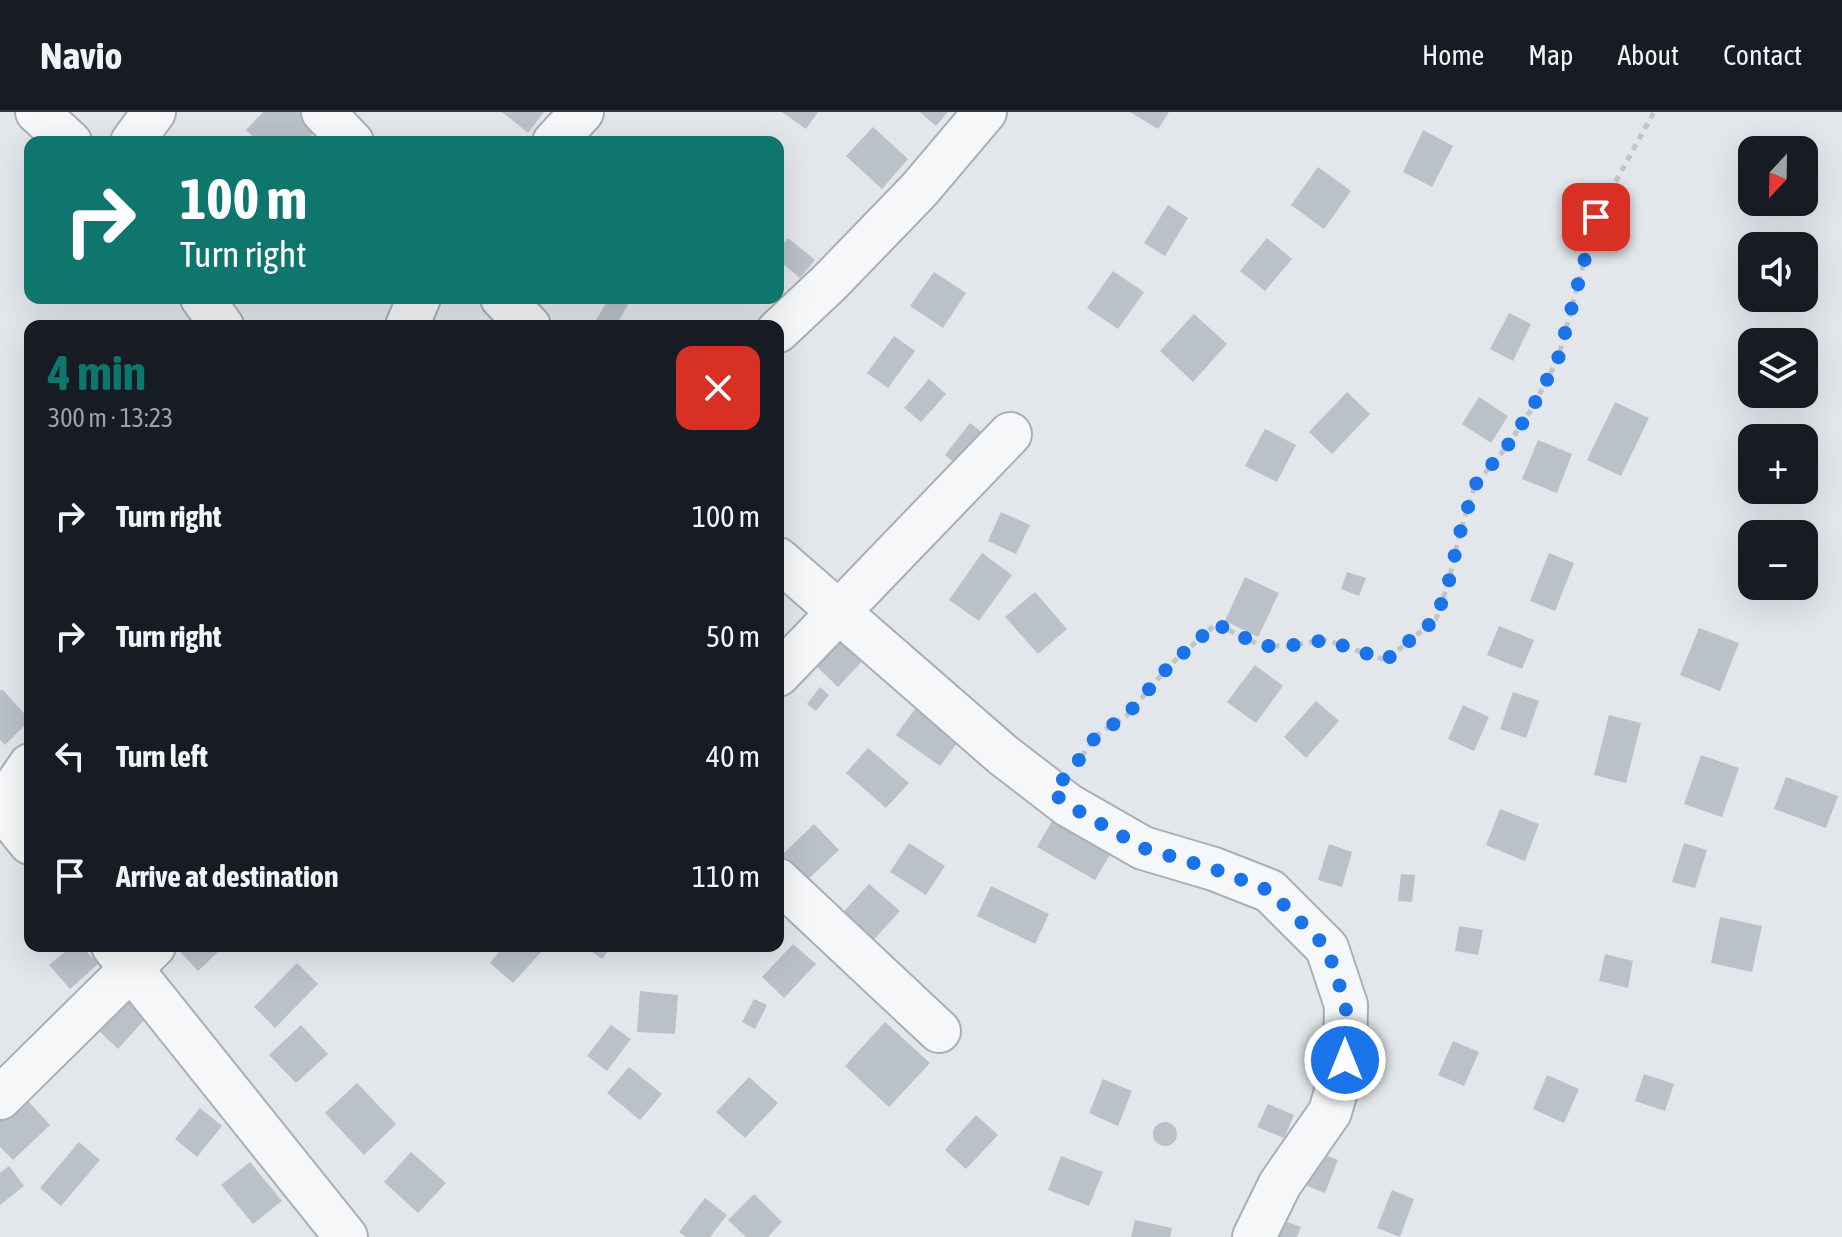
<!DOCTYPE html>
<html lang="en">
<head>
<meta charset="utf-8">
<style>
	body { margin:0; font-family:"Asap Condensed",sans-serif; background:#242831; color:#f1f3f6; height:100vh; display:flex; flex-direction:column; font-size:30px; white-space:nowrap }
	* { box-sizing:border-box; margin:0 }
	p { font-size:26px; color:#9ea1a6 }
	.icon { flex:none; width:44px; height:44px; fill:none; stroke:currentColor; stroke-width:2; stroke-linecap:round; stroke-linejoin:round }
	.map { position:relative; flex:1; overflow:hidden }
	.panel { position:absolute; left:24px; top:208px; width:760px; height:632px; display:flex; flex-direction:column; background:#171b24; border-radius:16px; box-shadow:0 8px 32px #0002 }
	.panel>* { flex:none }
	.guide { position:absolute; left:24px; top:24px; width:760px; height:168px; border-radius:16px; box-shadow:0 8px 32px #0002; background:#0f766e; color:#fff; overflow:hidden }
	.needle { width:52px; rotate:202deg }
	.tools { position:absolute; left:1738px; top:24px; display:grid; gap:16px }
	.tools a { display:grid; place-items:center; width:80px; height:80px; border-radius:16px; background:#171b24; box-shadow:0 8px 32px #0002; font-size:40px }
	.pin { position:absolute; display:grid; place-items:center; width:68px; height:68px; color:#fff; margin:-34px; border-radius:16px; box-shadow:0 4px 12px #0006 }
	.me { position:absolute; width:88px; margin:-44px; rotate:0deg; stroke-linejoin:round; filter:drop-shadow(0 0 6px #0008) }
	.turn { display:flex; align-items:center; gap:28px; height:168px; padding:0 24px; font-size:36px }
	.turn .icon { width:104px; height:104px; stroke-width:2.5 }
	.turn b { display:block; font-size:56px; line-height:68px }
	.round { display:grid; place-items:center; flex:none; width:84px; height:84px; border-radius:16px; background:#242831 }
	.headline { display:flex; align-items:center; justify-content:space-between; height:136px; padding:0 24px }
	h1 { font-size:48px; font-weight:700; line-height:60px; color:#0f766e }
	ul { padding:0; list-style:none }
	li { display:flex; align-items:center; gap:24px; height:120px; padding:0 24px }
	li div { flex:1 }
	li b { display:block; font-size:30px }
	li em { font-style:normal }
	header { display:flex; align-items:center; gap:48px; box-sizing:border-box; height:112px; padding:0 40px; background:#171b24; border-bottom:2px solid #363941 }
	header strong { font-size:38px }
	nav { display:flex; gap:44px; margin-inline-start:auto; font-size:28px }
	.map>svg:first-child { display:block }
</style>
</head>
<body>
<header>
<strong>Navio</strong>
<nav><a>Home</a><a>Map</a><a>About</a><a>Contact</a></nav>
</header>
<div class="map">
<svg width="1842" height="1125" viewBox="0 0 1842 1125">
	<rect width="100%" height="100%" fill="#e3e7eb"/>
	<g fill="#bac1c9">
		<path d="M263,0h38l17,16 -13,14h-46l-13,-12z"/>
		<path d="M502,0h42l-16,21z"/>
		<path d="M782,0h36l-12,17z"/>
		<path d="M920,0h28l-12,14z"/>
		<path d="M1130,0h39l-11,17z"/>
		<path d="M873,15l35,32 -26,30 -36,-33z"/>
		<path d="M1423,18l30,16 -21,41 -29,-15z"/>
		<path d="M1318,55l33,24 -27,38 -33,-24z"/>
		<path d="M1168,93l20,13 -23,38 -21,-13z"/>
		<path d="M788,126l27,22 -15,18 -22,-18v-10z"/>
		<path d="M1267,126l25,21 -27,32 -25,-20z"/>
		<path d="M1113,159l31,21 -26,37 -31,-21z"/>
		<path d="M934,160l32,21 -23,35 -33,-22z"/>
		<path d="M609,186h11l9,5 -13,23h-10l-10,-6z"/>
		<path d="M1509,201l22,11 -18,37 -23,-12z"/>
		<path d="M1194,202l33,30 -34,38 -33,-31z"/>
		<path d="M894,224l21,15 -27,37 -21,-15z"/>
		<path d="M929,267l17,15 -25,28 -17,-14z"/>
		<path d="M1347,280l23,22 -38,40 -23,-22z"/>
		<path d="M1479,285l29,19 -17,27 -29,-19z"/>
		<path d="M1615,290l34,16 -28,58 -34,-16z"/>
		<path d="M970,311l18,14 -25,32 -18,-14z"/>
		<path d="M1265,317l31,16 -19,37 -32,-16z"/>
		<path d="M1538,328l34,14 -15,39 -35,-14z"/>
		<path d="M1001,400l29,13 -14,29 -28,-13z"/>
		<path d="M982,441l30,22 -33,46 -30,-21z"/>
		<path d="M1549,441l25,10 -19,48 -25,-10z"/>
		<path d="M1347,460l19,6 -7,18 -18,-7z"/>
		<path d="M1245,465l34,16 -21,44 -33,-16z"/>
		<path d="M1035,480l32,37 -29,25 -33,-37z"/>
		<path d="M1499,514l35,14 -12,29 -35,-14z"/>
		<path d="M1699,516l40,15 -19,48 -40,-16z"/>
		<path d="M840,518l27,26 -29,31 -27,-26z"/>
		<path d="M1255,553l28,21 -27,37 -29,-21z"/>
		<path d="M820,575l9,8 -13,16 -9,-7z"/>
		<path d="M2,577l28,31 -25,25 -5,-5v-49z"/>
		<path d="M1513,580l26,9 -13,37 -26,-9z"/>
		<path d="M1316,589l23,20 -33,37 -22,-21z"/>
		<path d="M920,590l44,32 -24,32 -44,-31z"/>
		<path d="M1463,593l26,12 -15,34 -26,-12z"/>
		<path d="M1609,603l32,8 -15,60 -32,-8z"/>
		<path d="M868,636l41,35 -23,25 -40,-35z"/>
		<path d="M1701,643l38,13 -17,49 -38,-13z"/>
		<path d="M1786,665l52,19 -12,32 -52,-19z"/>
		<path d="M1500,697l39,15 -14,37 -39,-16z"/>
		<path d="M1056,702l58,34 -19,32 -58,-33z"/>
		<path d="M814,712l25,26 -35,33 -24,-26z"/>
		<path d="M909,731l36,23 -19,29 -36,-23z"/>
		<path d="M1684,731l23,7 -12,38 -23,-6z"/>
		<path d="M1329,732l23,8 -10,35 -24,-7z"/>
		<path d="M1401,762l14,1 -3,27 -14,-1z"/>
		<path d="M869,772l31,27 -33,36 -30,-28z"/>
		<path d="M991,774l58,28 -14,30 -58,-28z"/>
		<path d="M1720,805l42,9 -10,46 -41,-9z"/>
		<path d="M1459,814l24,4 -5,25 -23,-4z"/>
		<path d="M793,832l23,20 -32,34 -22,-21z"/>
		<path d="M72,834h10l16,18 -28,25 -21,-24z"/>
		<path d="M175,834h49l-26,25z"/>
		<path d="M504,834h33l5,5 -29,32 -23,-20z"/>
		<path d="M584,834h28l-10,13z"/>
		<path d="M1605,842l28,7 -5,27 -29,-7z"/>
		<path d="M297,851l21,21 -43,44 -21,-21z"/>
		<path d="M640,879l38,4 -3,39 -38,-2z"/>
		<path d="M126,887l20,19 -28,31 -20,-19z"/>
		<path d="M754,887l13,6 -12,24 -13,-7z"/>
		<path d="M885,910l45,41 -41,44 -44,-41z"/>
		<path d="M301,913l27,29 -32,29 -27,-28z"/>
		<path d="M611,913l20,14 -24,32 -20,-15z"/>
		<path d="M1453,929l26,11 -15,34 -26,-11z"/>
		<path d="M629,955l33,27 -22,26 -33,-27z"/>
		<path d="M1644,962l30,10 -9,27 -30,-10z"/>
		<path d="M1547,963l32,14 -15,34 -31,-14z"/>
		<path d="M749,965l29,26 -33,35 -29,-26z"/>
		<path d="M1103,967l29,12 -14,35 -29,-13z"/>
		<path d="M357,971l39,41 -32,31 -39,-42z"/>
		<path d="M19,979l31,34 -37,35 -13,-13v-39z"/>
		<path d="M1268,992l26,11 -10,23 -27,-11z"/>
		<path d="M200,996l22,18 -25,31 -22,-18z"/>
		<path d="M976,1003l22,20 -32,34 -21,-19z"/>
		<circle cx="1165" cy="1022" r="12"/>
		<path d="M79,1030l21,18 -39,46 -21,-18z"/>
		<path d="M1314,1038l24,10 -13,33 -25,-10z"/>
		<path d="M411,1040l35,31 -28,30 -34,-31z"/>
		<path d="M1061,1044l42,16 -14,34 -41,-16z"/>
		<path d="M250,1050l32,39 -29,23 -32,-39z"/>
		<path d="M9,1054l15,20 -24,19v-32z"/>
		<path d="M1392,1078l22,9 -14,38 -23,-9z"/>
		<path d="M754,1082l28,28 -14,15h-22l-18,-17z"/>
		<path d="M705,1086l22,17 -17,22h-24l-7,-5z"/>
		<path d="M1276,1106l25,9 -4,10h-29z"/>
		<path d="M1135,1108l37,8 -2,9h-39z"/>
	</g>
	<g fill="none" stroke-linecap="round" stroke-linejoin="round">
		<defs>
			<g id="minor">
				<path d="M37,0l33,30"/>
				<path d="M323,0l29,30"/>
				<path d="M132,30l22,-30"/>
				<path d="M554,30l28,-30"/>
				<path d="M202,186l20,28"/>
				<path d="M502,186l27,28"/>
				<path d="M407,214l12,-28"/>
				<path d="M778,219l52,-49 89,-92 66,-78"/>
				<path d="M778,447l225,196 65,50 75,43 71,21 56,22 57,57 19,57 -1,55 -15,52 -50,72 -26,53"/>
				<path d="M778,563l232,-241"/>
				<path d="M0,694l30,37"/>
				<path d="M0,697l30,-44"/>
				<path d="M778,768l161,151"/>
				<path d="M113,834l233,291"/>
				<path d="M0,986l154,-152"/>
			</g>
		</defs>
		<use href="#minor" stroke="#a8afb6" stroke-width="46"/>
		<path stroke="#c1c5ca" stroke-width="5" stroke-dasharray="6 6" stroke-linecap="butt" d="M1075,654l22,-31 29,-19 44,-51 46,-41 46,22h25l39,-6 60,20 50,-41 13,-38 10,-45 16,-51 33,-40 23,-35 27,-51 38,-142 58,-105"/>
		<use href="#minor" stroke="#f6f7f9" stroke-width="42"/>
	</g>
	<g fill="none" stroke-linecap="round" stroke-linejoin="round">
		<path stroke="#1a73e8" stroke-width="14" stroke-dasharray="0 25.2" d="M1345,948l1,-55 -19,-57 -57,-57 -56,-22 -71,-21 -75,-43 -16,-13 21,-24 24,-33 29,-19 44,-51 46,-41 46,22h25l39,-6 60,20 50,-41 13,-38 10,-45 16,-51 33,-40 23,-35 27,-51 38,-142"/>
	</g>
</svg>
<div class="tools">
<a><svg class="needle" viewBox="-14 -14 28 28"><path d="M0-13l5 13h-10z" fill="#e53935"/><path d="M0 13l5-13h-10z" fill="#9ea1a6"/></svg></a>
<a><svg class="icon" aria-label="sound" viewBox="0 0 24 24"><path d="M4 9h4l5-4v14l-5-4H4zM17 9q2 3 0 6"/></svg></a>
<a><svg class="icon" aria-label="layers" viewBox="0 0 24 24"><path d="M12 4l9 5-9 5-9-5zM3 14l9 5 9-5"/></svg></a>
<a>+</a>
<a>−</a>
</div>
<div class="pin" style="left:1596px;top:105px;background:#d93025"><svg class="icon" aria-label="arrive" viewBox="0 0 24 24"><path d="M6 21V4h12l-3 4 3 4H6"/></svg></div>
<svg class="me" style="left:1345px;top:948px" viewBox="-20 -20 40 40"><circle r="17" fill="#1a73e8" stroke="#fff" stroke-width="3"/><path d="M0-11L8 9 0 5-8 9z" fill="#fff"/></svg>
<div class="guide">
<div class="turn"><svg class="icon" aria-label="right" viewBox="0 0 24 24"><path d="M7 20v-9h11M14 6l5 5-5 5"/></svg><div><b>100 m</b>Turn right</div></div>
</div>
<section class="panel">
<div class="headline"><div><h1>4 min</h1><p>300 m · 13:23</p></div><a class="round" style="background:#d93025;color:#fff"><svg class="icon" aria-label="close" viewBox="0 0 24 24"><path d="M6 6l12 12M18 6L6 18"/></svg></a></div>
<ul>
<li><svg class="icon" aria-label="right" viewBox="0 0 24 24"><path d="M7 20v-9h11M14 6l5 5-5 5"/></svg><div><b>Turn right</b></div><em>100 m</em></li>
<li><svg class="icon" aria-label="right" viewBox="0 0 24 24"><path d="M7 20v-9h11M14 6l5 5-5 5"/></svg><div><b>Turn right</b></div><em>50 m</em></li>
<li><svg class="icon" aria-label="left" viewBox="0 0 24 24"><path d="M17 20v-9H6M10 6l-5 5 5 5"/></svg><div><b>Turn left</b></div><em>40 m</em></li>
<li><svg class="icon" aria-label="arrive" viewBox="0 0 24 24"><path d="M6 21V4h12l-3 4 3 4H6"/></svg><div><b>Arrive at destination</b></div><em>110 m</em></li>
</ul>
</section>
</div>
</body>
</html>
